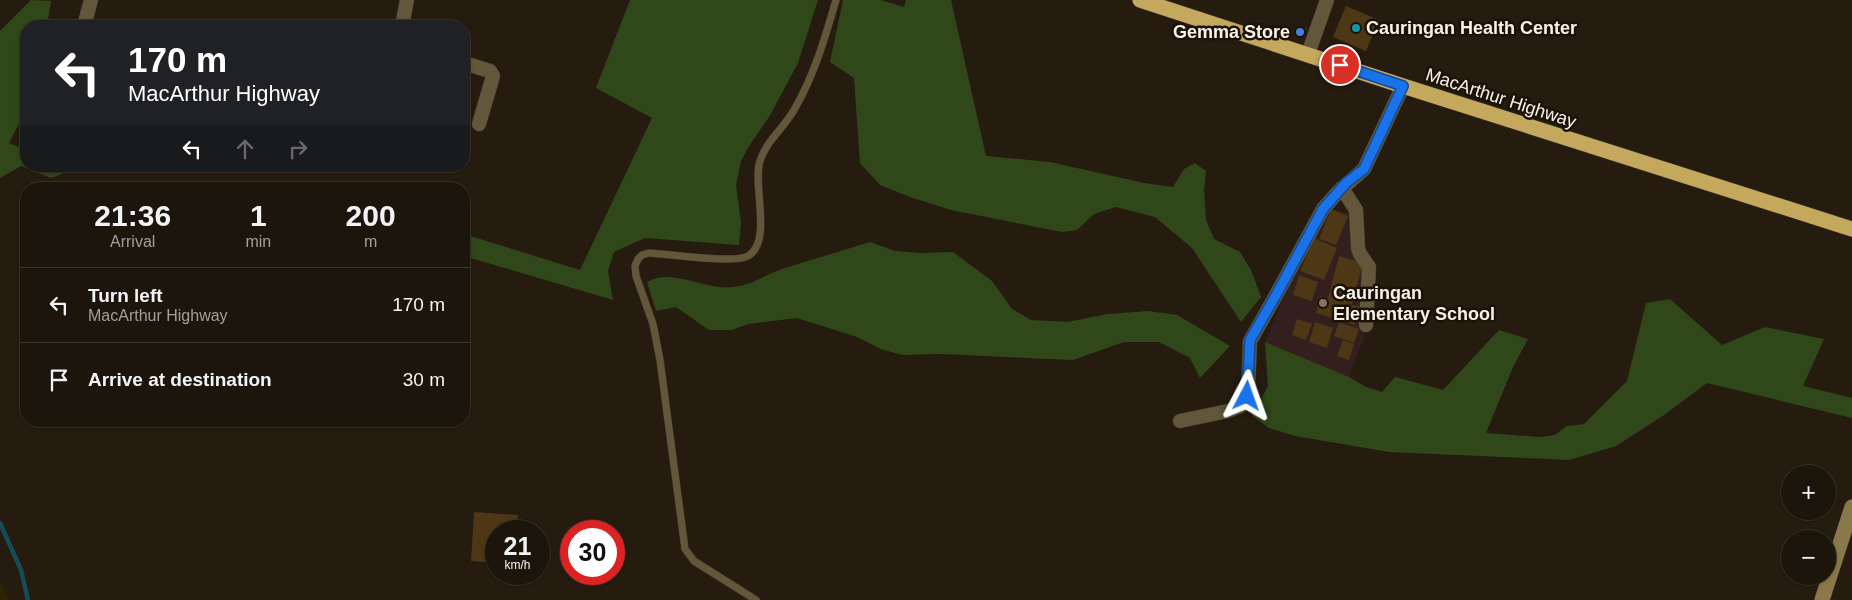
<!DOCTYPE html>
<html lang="en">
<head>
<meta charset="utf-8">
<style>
	body { margin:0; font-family:Helvetica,sans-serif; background:#251e14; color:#f1f3f6; height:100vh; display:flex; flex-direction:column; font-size:19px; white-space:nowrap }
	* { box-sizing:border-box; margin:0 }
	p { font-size:16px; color:#a09f9d }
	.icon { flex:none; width:28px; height:28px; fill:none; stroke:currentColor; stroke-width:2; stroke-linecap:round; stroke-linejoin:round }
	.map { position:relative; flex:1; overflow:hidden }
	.details { position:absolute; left:20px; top:182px; width:450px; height:245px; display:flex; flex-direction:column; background:#1c150b; border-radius:20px; box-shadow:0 1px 4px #0004,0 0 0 1px #3a342c }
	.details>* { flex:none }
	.banner { position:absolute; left:20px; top:20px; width:450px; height:152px; border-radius:20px; box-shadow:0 1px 4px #0004,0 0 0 1px #3a342c; background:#202124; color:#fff; overflow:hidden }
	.fabs { position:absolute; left:1781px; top:465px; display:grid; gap:10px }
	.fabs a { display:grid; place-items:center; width:55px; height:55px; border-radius:50%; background:#1c150b; box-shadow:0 1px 4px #0004,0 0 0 1px #3a342c; font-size:25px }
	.speed { position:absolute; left:485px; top:520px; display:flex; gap:10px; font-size:25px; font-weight:700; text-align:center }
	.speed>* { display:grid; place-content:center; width:65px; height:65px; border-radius:50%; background:#1c150b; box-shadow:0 1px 4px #0004,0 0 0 1px #3a342c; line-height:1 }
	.speed small { font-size:12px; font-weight:400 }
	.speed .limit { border:8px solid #d22; background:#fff; color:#111 }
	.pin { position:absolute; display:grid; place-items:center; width:42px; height:42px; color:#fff; margin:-21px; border:2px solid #fff; border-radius:50%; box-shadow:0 1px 5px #0007 }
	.me { position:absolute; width:55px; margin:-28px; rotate:4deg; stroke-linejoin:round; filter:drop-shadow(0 0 4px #0008) }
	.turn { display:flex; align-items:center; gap:18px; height:105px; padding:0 25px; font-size:22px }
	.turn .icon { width:65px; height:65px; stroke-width:2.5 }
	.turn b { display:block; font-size:35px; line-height:42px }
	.lanes { display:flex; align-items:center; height:48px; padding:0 25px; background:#0003; justify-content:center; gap:25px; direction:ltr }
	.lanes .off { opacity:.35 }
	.eta { display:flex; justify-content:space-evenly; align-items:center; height:85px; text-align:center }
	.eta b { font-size:30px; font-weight:800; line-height:35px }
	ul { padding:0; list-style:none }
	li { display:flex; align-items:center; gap:15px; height:75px; padding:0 25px; border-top:1px solid #3a342c }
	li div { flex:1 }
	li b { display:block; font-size:19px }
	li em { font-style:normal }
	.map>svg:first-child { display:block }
</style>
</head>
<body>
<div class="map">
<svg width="1852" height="600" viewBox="0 0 1852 600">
	<rect width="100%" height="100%" fill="#251c0f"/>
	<path fill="#321f1e" d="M1331,208l24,8 11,51 -2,71 -15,39 -84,-35 34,-81z"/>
	<g fill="#304819">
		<path d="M31,0l20,1 -4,25h-21v83l-17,34 17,7v16h57l-32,12 -30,-12 -21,12v-147z"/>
		<path d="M630,0h188l-20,63 -29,54 -20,29 -8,15 -5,24 5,37 -2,23 -94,-7 -31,14 -6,19 5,29 -149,-44v-22l116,36 72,-152 -56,-30z"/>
		<path d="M843,0h38l23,7 2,-7h45l35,156 64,6 94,21 29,4 11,-18 11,-6 11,8 -2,20 2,29 8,19 26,13 11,18 10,27 -20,25 -49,-74 -37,-31 -39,-10 -22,7 -17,16 -15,2 -111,-22 -41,-13 -30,-12 -20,-22 -6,-85 -24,-16z"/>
		<path d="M870,242l25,9 27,2 31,-1 39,29 20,28 19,11 36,2 41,-8 40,-3 29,4 53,31 -30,32 -10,-20 -31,-16h-35l-51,18 -132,-6 -39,1 -21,-6 -24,-12 -60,-19 -49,6 -16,6h-23l-33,-23 -20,4 -9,-29c25,-15 58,9 86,5 21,-2 31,-12 49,-18 29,-9 59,-18 88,-27z"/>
		<path d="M1670,299l52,46 43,-18 59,12 -21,47 49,12v20l-145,-35 -43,32 -48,31 -47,14 -180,-8 -94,-16 -26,-8 -17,-12 16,-30 -3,-44 84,35 17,10 16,5 13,-15 48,13 56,-60 29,9 -15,28 -27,66 54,4 15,-2 12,-9 17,-2 43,-43 19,-78z"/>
	</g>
	<path fill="#2c2403" d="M0,581l9,19h-9z"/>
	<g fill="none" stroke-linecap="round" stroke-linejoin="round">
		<path stroke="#154c59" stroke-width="4.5" d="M0,523l21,47 7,30"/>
	</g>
	<g fill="#4e3714">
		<path d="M1346,6l33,14 -13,31 -33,-14z"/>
		<path d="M1298,26l9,3 -3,8 -9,-4z"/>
		<path d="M1331,209l17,7 -12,29 -17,-6z"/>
		<path d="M1314,238l23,10 -13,32 -24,-9z"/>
		<path d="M1339,256l24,7 -11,41 -6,-1 14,4 -5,18 -39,-12 4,-17 8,2z"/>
		<path d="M1299,275l19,7 -6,19 -19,-6z"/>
		<path d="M1297,319l15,5 -6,16 -14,-5z"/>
		<path d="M1315,322l18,6 -6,20 -18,-6z"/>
		<path d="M1339,322l20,7 -5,14 -20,-7z"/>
		<path d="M1343,340l11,4 -5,16 -12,-4z"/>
		<path d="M474,512l44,3 -1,16h-21v32l-25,-2z"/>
	</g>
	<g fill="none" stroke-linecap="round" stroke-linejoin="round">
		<defs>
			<path id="lane" d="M756,600l-62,-39 -9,-12 -25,-189 -7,-36 -17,-48 -1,-10 3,-7 4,-4 7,-2c20,1 85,11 99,3 25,-14 4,-72 12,-95 6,-20 24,-33 34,-51 20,-34 31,-72 42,-110"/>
			<g id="street">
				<path d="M84,26l7,-26"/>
				<path d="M402,26l5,-26"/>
				<path d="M1308,54l19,-54"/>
				<path d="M464,63l26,8 3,5 -14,48"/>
				<path d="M1342,188l14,22 2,38 2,6 9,13 -3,58"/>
				<path d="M1180,421l48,-10 11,-4 5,-3 4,-13 2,-50 25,-44 48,-88 15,-17 26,-23 39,-83"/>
			</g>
			<path id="secondary" d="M1822,600l30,-93"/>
			<path id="highway" d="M1140,0l263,86 449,143"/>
		</defs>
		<use href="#lane" stroke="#3e3629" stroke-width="8"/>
		<use href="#street" stroke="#3e3629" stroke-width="15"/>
		<use href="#secondary" stroke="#3e3629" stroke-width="16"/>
		<use href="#highway" stroke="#3e3629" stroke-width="16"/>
		<use href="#lane" stroke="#62573b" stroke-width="7"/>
		<use href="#street" stroke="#62573b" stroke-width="14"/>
		<use href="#secondary" stroke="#8a784a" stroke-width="15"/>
		<use href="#highway" stroke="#c4a85e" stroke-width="15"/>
	</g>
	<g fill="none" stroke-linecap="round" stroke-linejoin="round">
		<defs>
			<path id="route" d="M1247,396l3,-56 25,-43 48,-88 23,-26 18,-14 39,-83 -63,-21"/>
		</defs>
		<use href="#route" stroke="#114b97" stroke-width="12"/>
		<use href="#route" stroke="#1a73e8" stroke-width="9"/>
	</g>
	<circle fill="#0f9aa8" stroke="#1b1307" stroke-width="2" cx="1356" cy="28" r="5"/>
	<circle fill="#3f7fe0" stroke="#1b1307" stroke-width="2" cx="1300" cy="32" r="5"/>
	<circle fill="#8d6e63" stroke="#1b1307" stroke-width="2" cx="1323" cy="303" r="5"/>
	<g text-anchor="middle" stroke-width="5" stroke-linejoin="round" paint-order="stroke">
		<g font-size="18" font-weight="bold" fill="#f9f2ea" stroke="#1b1307" text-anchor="start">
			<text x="1366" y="34">Cauringan Health Center</text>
			<text x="1290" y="38" text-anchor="end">Gemma Store</text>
			<text x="1333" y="299">Cauringan<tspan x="1333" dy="21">Elementary School</tspan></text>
		</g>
		<g font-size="18" fill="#f9f2ea" stroke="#1b1307">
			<text transform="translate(1501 98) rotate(18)" y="6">MacArthur Highway</text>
		</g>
	</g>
</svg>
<div class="fabs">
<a>+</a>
<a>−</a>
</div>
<div class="speed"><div>21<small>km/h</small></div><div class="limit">30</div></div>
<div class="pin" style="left:1340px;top:65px;background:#d93025"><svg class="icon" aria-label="arrive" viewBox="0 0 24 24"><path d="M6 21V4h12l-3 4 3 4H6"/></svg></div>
<svg class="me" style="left:1247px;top:396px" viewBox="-20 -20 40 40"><path d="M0-17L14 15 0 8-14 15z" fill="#1a73e8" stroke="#fff" stroke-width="4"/></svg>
<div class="banner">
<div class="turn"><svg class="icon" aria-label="left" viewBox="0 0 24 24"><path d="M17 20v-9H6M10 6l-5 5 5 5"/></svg><div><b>170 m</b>MacArthur Highway</div></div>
<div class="lanes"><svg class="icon" aria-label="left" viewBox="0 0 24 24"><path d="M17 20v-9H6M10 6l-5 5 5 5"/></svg><svg class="icon off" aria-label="ahead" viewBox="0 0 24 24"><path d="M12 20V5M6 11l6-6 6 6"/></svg><svg class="icon off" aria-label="right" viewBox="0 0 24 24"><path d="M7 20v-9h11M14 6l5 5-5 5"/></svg></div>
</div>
<section class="details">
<div class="eta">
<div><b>21:36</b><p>Arrival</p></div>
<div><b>1</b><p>min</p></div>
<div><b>200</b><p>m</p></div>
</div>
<ul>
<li><svg class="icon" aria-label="left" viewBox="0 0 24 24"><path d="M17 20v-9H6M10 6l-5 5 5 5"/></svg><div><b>Turn left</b><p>MacArthur Highway</p></div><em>170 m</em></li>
<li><svg class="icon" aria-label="arrive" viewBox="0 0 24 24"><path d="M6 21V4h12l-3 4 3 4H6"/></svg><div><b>Arrive at destination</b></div><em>30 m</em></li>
</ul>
</section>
</div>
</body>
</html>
